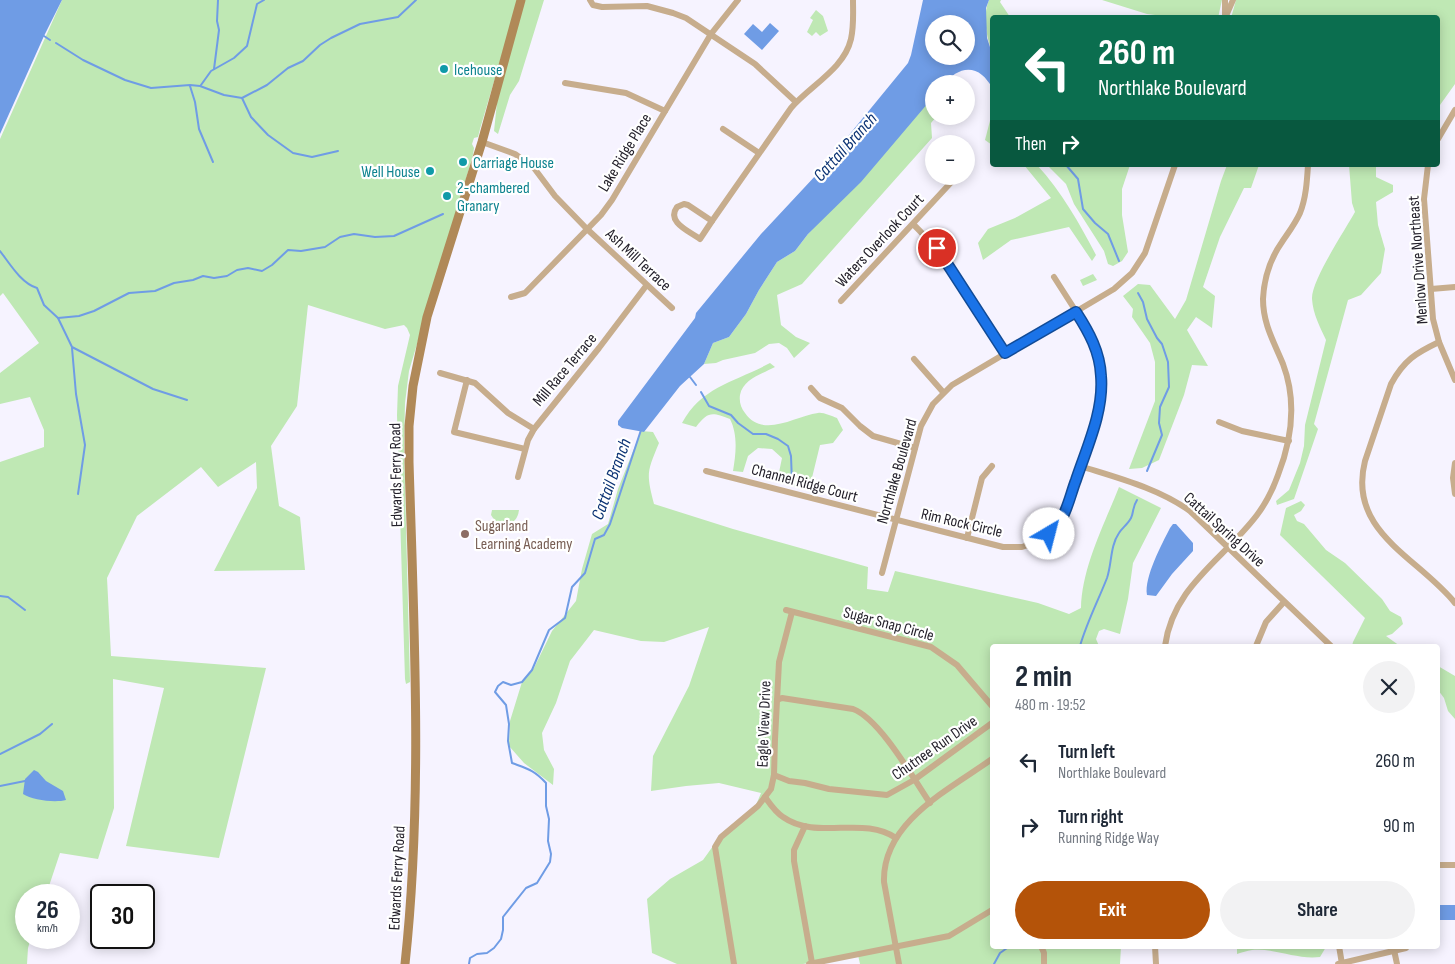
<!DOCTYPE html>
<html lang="en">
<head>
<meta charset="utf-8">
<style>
	body { margin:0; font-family:"Sofia Sans Condensed",sans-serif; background:#f2f2f3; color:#1f2937; height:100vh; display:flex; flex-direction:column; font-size:19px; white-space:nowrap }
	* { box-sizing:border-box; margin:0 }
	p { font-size:16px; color:#747a83 }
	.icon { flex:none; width:28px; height:28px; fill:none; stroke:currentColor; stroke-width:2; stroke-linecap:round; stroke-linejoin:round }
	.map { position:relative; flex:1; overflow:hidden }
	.sheet { position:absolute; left:990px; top:644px; width:450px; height:305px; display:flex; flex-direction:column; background:#fff; border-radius:5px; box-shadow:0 2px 12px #0003 }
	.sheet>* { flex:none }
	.guide { position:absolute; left:990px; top:15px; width:450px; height:152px; border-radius:5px; box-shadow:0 2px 12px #0003; background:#0b6e4f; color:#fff; overflow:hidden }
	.tools { position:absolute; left:925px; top:15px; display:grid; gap:10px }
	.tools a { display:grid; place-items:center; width:50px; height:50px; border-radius:50%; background:#fff; box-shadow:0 2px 12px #0003; font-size:25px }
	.speed { position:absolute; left:15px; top:884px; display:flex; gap:10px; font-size:25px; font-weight:700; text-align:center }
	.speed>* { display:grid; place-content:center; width:65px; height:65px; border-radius:50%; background:#fff; box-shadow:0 2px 12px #0003; line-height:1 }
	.speed small { font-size:12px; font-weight:400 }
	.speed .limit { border:2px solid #111; border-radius:8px; background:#fff; color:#111 }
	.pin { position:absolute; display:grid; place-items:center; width:42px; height:42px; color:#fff; margin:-21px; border:2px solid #fff; border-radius:50%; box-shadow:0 1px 5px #0007 }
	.me { position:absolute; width:55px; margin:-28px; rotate:37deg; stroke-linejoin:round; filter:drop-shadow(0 0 4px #0008) }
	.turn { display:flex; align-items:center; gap:18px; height:105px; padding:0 25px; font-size:22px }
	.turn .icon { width:65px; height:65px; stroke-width:2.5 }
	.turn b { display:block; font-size:35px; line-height:42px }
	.then { display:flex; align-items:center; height:48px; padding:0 25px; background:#0003; gap:10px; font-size:19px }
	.round { display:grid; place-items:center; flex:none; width:52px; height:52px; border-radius:26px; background:#f2f2f3 }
	.overview { display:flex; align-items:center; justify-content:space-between; height:85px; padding:0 25px }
	h1 { font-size:30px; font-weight:700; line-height:38px }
	.action { display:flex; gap:10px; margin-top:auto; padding:10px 25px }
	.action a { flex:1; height:58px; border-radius:30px; background:#b45309; color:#fff; font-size:20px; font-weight:700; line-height:58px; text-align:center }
	.action a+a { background:#f2f2f3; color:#1f2937 }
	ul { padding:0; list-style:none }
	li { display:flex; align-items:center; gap:15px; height:65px; padding:0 25px }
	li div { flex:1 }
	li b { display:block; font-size:19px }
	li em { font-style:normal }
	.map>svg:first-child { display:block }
</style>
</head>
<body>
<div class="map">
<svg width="1455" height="964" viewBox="0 0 1455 964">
	<rect width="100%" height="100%" fill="#f6f3ff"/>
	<g fill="#bfe8b4">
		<path d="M62,0h456l-38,129 -2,8 -4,1 -2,6 2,4 -1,7 -64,216 -4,32 -1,44 6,235 -4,2 -1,-5 -8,-264 1,-29 12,-51 -3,-7 -3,-3 -19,4 -77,-24 -11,101 -26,40 8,60 21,11 5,53 -91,1 43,-83 -1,-26 -38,25 -17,-20 -64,49 -30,62 4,78 155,12 -47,190 -93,-12 38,-158 -51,-9 1,129 -16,51 -38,-6 -14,42h-20v43h5l-3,10 -1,16h-27v-502l44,-15v-17l-14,-33 -30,7v-31l39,-30 -36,-50 -3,3v-157z"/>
		<path d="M525,0h19l-25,81 -9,14 -12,39 -4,-3 4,-38z"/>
		<path d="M989,0h12l-1,2 10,15 -18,1v35c-5,-16 -10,-36 -3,-53z"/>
		<path d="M1102,0h120l-4,18 -47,-1 -24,-3z"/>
		<path d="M1236,0h219v84l-15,21 -2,1v-88h-207z"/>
		<path d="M816,10l7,6 5,15 -8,5 -4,-4 -4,4 -5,-4 6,-12 -3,-2z"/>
		<path d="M934,96v20h3l-6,7 1,15 -130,146 -25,11 4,30 15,12 14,6 -16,15 -7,-10 -8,-5 -10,1 -14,9 -32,7 -7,3 -12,1 9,-21 16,-6 17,-23 13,-24 18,-28 18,-11 13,-17z"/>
		<path d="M992,113v32l-7,-5z"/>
		<path d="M1024,165h13c25,27 42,58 59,90l-4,6 -23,-34 -58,13 -28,20 -5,-17 10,-14 27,-11 36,-20z"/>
		<path d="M1047,165h83l-8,24v26l6,37 -6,9 -9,5 -5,-2 -4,-13 -30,-47 -8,-20z"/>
		<path d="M1227,165h32l-8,23h-7l-24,49 -17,50 12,9 -3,32 -16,-11 -9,13 21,36 -16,-1 -8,30 -25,65 -17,8 -13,1 26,-68v-39l-5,-19 -18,-26 1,-8 -10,-13 15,-12 12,1 25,34 11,-19 35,-119z"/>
		<path d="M1349,165h27v12l17,8v7l-17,10 2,23 7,24 -4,24 -20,22 -13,5 -34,124 4,5 -24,70 -17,6 -1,-4 13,-11 11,-27 4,-17 1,-21 21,-85c-6,-13 -13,-26 -14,-41 -1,-18 33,-69 43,-87l-3,-9z"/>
		<path d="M1093,274l4,6 -14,6 -3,-6z"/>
		<path d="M770,363l5,4c-13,7 -32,12 -35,28 -1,7 1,13 5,18 18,26 50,3 73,0 5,-1 13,3 19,5l6,12 -10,13 -13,2 -11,45 -32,-8 5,-24 -10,-9 -14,-1 -10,8 -5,16 -10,-1c3,-18 5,-36 -3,-52 -18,-7 -22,-8 -34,8l-14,-4c20,-37 53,-41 88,-60z"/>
		<path d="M641,431l12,1 6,11c-12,29 -13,30 -5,61l79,25 135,38 -1,22 21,3 7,-21 143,32 31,11 12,-6c1,-41 23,-83 38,-121l42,21 -28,55 -5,36 -8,35 -16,-5 -5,2 -3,8 3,7h-107v300h129l-1,18h-260l-2,-9 -55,9h-126l-25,-11 -5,-54 23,-20 33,-19 10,-14 41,-36 7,-17 -42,-10 -33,3 -35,5 2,-35 36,-70 20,-59 -45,15 -23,-1 -47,-11 -24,31 -14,42 -14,30 2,17 10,19 -1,16 -29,-22 -15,-17 1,-25 12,-39 12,-14 18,-37 24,-30 6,-32 10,-35 16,-10 10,-35z"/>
		<path d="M1301,501l4,4 -4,6 -7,4 3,6 7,3 22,26 19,13 37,36 8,12 11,6 2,7 -11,10 -6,2 14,10h-48l1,-4 12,-24 -85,-83 6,-27z"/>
		<path d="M492,510h27c-2,15 -12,15 -24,11l-4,-6z"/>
		<path d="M485,541l14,1v8h-14z"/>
		<path d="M1438,666l17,10v43l-7,-8 -4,-13 -6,-8z"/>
		<path d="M1237,946h89v1l-6,10c-23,3 -45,-9 -68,-7 -5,1 -10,2 -15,4z"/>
	</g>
	<g fill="#6f9ce5" fill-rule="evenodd">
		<path d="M0,0h62l-18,36 -44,98z"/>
		<path d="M923,0h66l-3,8 1,30 5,15v34c-3,-4 -6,-9 -10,-12 -13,-11 -29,-3 -37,9h-11v12l-73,86 -53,52 -13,17 -18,11 -18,28 -13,24 -17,23 -16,6 -9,21 -24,22 -36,46 -22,-4 -4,-3v-4l77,-103 1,-5 65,-79 56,-60 91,-111 3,-8zM934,24h32v32h-32z"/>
		<path d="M770,23l9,8 -17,19 -18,-16 9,-10 9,8z"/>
		<path d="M1173,524h3l17,19v8l-21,23 -16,22 -9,-1c-3,-18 15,-51 23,-67z"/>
		<path d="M34,770l4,2 8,9 17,10 3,9c-11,3 -34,0 -43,-6l2,-15z"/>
		<rect x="1438" y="905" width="17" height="15"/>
	</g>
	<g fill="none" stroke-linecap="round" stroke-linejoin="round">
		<g stroke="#6f9ce5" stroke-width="2">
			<path d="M44,36l6,4"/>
			<path d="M56,43l27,17 42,20 26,8 39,-3 10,1 24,9 18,3 25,-13 21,-17 15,-7 17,-16 11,-7 29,-14 38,-7 18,-17"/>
			<path d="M214,69l5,-39 -2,-9 1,-21"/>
			<path d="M201,85l10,-14 23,-13 13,-12 10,-42 7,-4"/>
			<path d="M190,86l5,16 4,27 14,33"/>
			<path d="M242,98l9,19 17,18 25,18 19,4 26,-6"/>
			<path d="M1066,165l12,14 5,30 12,14 13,11 11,27"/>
			<path d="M0,251c10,13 21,32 37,37l7,17 14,13 14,29 81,42 34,11"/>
			<path d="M1138,293l5,9 4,17 10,19 5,6 6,18 1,25 -9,20 -1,16 3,12 -15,36"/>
			<path d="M58,318l21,-2 15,-5 35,-18 26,-2 19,-8 19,-3 10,-4 11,2 13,-2 10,-6 11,-2 14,3 10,-6 16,-15 13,1 24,-4 15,-10 14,-3 21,3 19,-1 49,-22"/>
			<path d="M72,348l4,46 9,51 -7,49"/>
			<path d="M690,377l6,8"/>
			<path d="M701,392l8,14 22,9 7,8 15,11h13l12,5 10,7 3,10 1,27"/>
			<path d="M0,596l8,1 17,13"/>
			<path d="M1080,646c7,-24 18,-45 27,-68 5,-15 3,-32 12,-45 3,-5 9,-9 12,-15 3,-6 1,-10 6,-18"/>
			<path d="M0,754l40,-20 12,-10"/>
			<path d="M0,786l25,-5"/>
			<path d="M1226,946v1"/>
			<path d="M469,964l1,-6 7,-4 10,-1 7,-5 7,-9 2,-9v-13l23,-29 11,-5 13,-21 1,-8 -3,-13 1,-22 -3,-13v-23c-12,-13 -18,-14 -34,-20l-4,-22 1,-17 -3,-19 -11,-13 3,-6 5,-4 8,3 11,-3 10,-12 17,-40 16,-12 7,-31 13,-14 10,-34 9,-4 6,-11 31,-94"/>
			<path d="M994,964l6,-11 10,-7"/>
		</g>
		<g stroke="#c7ad8d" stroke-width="6">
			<path d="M590,0l3,5 9,2 45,-1 26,7 13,5 69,46 41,38"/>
			<path d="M1225,0v16"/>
			<path d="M1225,18l8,-18"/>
			<path d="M565,83l61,10 39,18"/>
			<path d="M723,129l36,24"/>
			<path d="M1438,139l17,-29"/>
			<path d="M482,142l33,12 19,14 21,28 32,33 85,79"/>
			<path d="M1428,165l-4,34 9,120 6,23 16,38"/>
			<path d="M966,167l2,-3"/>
			<path d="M684,204l4,1 24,16 -12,18c-11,-8 -34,-17 -23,-32z"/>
			<path d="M712,221l79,-113c20,-23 53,-39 60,-69 3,-13 2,-26 2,-39"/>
			<path d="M913,224c38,37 64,85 92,129"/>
			<path d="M1431,289l24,-2"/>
			<path d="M511,297l14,-4 76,-78 11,-15 99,-166 27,-34"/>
			<path d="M841,301l116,-125"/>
			<path d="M1439,342c-23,11 -35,18 -48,42l-26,77c-18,71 53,96 90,142"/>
			<path d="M914,359l29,33"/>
			<path d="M440,373l35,10 33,30 26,16"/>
			<path d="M467,380l-13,52 71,17"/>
			<path d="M811,388l9,10 22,10 18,18 13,10 42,12"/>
			<path d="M1219,422l23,9 47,10"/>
			<path d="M1455,463l-2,15 2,16"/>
			<path d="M1080,466c38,12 78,22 110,45l141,135"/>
			<path d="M706,471l297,76h19l9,-3 18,-10 12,-14 37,-107 3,-13v-25l-5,-25 -10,-23 -32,-50"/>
			<path d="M518,477l10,-37 6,-11 65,-81 47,-62"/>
			<path d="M967,538l15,-60 10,-12"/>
			<path d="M882,573l39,-147 12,-22 19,-19 162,-96 18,-16 13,-20 30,-88"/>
			<path d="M786,610l145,37 26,18 35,41"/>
			<path d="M1165,646c8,-60 58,-86 92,-131 9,-12 16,-26 21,-40 14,-36 19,-74 5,-111 -9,-22 -20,-40 -20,-65 1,-20 7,-40 19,-57 6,-9 13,-18 18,-29 6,-15 7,-32 8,-48"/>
			<path d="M1256,646l10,-24 18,-20"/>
			<path d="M777,700l5,-2 71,11c27,10 60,69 77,94"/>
			<path d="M774,775l15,6 16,2 24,6 58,6 27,-15 78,-57"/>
			<path d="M765,797c5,7 10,15 18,20 34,24 80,-2 113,21"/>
			<path d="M805,826l-11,24v11l18,102"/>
			<path d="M1438,865h17"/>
			<path d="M1041,946l3,7v11"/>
			<path d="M1155,946l1,18"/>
			<path d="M1339,946l3,18"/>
			<path d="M1394,950l3,14"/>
			<path d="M734,964l-19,-117 6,-10 37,-31 13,-17 3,-14 1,-36 4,-77 13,-50"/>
			<path d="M809,964l140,-28 43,-26"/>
			<path d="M899,964l-15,-82c-2,-60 66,-93 108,-123"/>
			<path d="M1338,964l68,-16"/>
		</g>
		<path stroke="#b08958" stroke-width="9" d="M405,964c18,-167 9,-335 4,-502v-36l4,-40 14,-69 55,-175 39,-142"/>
	</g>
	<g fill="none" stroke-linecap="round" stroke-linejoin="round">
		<defs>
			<path id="route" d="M937,248l68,105 71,-41c13,20 24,40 25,64 3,35 -14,71 -25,104 -5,13 -8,28 -15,40 -3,5 -8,10 -12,14"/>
		</defs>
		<use href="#route" stroke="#114b97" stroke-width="12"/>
		<use href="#route" stroke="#1a73e8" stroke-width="9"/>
	</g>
	<g fill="#0f9aa8" stroke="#fff" stroke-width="2">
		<circle cx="444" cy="69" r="5"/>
		<circle cx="463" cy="162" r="5"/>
		<circle cx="430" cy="171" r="5"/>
		<circle cx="447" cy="196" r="5"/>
	</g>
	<circle fill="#8d6e63" stroke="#fff" stroke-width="2" cx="465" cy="534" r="5"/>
	<g text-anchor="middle" stroke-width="4.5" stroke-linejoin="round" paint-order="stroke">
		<g font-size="16" fill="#0d838f" stroke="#fff" text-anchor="start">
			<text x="454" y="75">Icehouse</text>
			<text x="473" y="168">Carriage House</text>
			<text x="420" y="177" text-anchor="end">Well House</text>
			<text x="457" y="193">2-chambered<tspan x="457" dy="18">Granary</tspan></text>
		</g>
		<g font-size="16" fill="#24212b" stroke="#fff">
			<text transform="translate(624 152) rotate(-59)" y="6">Lake Ridge Place</text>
			<text transform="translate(879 240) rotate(-47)" y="6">Waters Overlook Court</text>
			<text transform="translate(639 259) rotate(43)" y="6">Ash Mill Terrace</text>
			<text transform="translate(1417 260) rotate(-94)" y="6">Menlow Drive Northeast</text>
			<text transform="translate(564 369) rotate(-50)" y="6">Mill Race Terrace</text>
			<text transform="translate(896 471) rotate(-74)" y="6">Northlake Boulevard</text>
			<text transform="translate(395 475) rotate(-91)" y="6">Edwards Ferry Road</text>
			<text transform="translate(805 482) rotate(15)" y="6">Channel Ridge Court</text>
			<text transform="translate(962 522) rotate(13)" y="6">Rim Rock Circle</text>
			<text transform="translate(1225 529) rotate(42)" y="6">Cattail Spring Drive</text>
			<text transform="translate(889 623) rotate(15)" y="6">Sugar Snap Circle</text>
			<text transform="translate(763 724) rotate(-88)" y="6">Eagle View Drive</text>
			<text transform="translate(934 747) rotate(-35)" y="6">Chutnee Run Drive</text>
			<text transform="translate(396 878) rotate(-87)" y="6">Edwards Ferry Road</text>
		</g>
		<g font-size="16" fill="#785e54" stroke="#fff" text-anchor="start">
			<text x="475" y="531">Sugarland<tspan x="475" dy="18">Learning Academy</tspan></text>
		</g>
		<g font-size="18" font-style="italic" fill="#0c3374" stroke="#fff">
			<text transform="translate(845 147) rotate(-48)" y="6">Cattail Branch</text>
			<text transform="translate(611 479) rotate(-70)" y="6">Cattail Branch</text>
		</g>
	</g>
</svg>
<div class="tools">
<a><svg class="icon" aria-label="search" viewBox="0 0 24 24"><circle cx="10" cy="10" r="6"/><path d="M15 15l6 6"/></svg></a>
<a>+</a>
<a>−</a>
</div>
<div class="speed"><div>26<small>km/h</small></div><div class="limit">30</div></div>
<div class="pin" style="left:937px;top:248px;background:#d93025"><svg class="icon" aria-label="arrive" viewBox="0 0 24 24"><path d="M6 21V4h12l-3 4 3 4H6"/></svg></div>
<svg class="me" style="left:1049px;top:534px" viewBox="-20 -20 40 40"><circle r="19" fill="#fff"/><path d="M0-13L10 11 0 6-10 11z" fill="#1a73e8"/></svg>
<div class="guide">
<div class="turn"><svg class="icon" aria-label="left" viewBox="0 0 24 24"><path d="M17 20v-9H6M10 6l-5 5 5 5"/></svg><div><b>260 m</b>Northlake Boulevard</div></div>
<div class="then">Then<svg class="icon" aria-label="right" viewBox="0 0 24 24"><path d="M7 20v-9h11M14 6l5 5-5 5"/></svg></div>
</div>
<section class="sheet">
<div class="overview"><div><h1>2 min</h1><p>480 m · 19:52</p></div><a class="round"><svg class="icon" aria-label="close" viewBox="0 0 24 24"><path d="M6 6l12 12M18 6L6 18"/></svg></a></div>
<ul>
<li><svg class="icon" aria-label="left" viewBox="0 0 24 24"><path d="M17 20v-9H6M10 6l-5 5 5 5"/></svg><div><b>Turn left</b><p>Northlake Boulevard</p></div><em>260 m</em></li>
<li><svg class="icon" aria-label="right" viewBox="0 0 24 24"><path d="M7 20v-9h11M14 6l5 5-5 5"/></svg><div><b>Turn right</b><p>Running Ridge Way</p></div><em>90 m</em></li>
</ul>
<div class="action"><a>Exit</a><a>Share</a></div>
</section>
</div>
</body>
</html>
